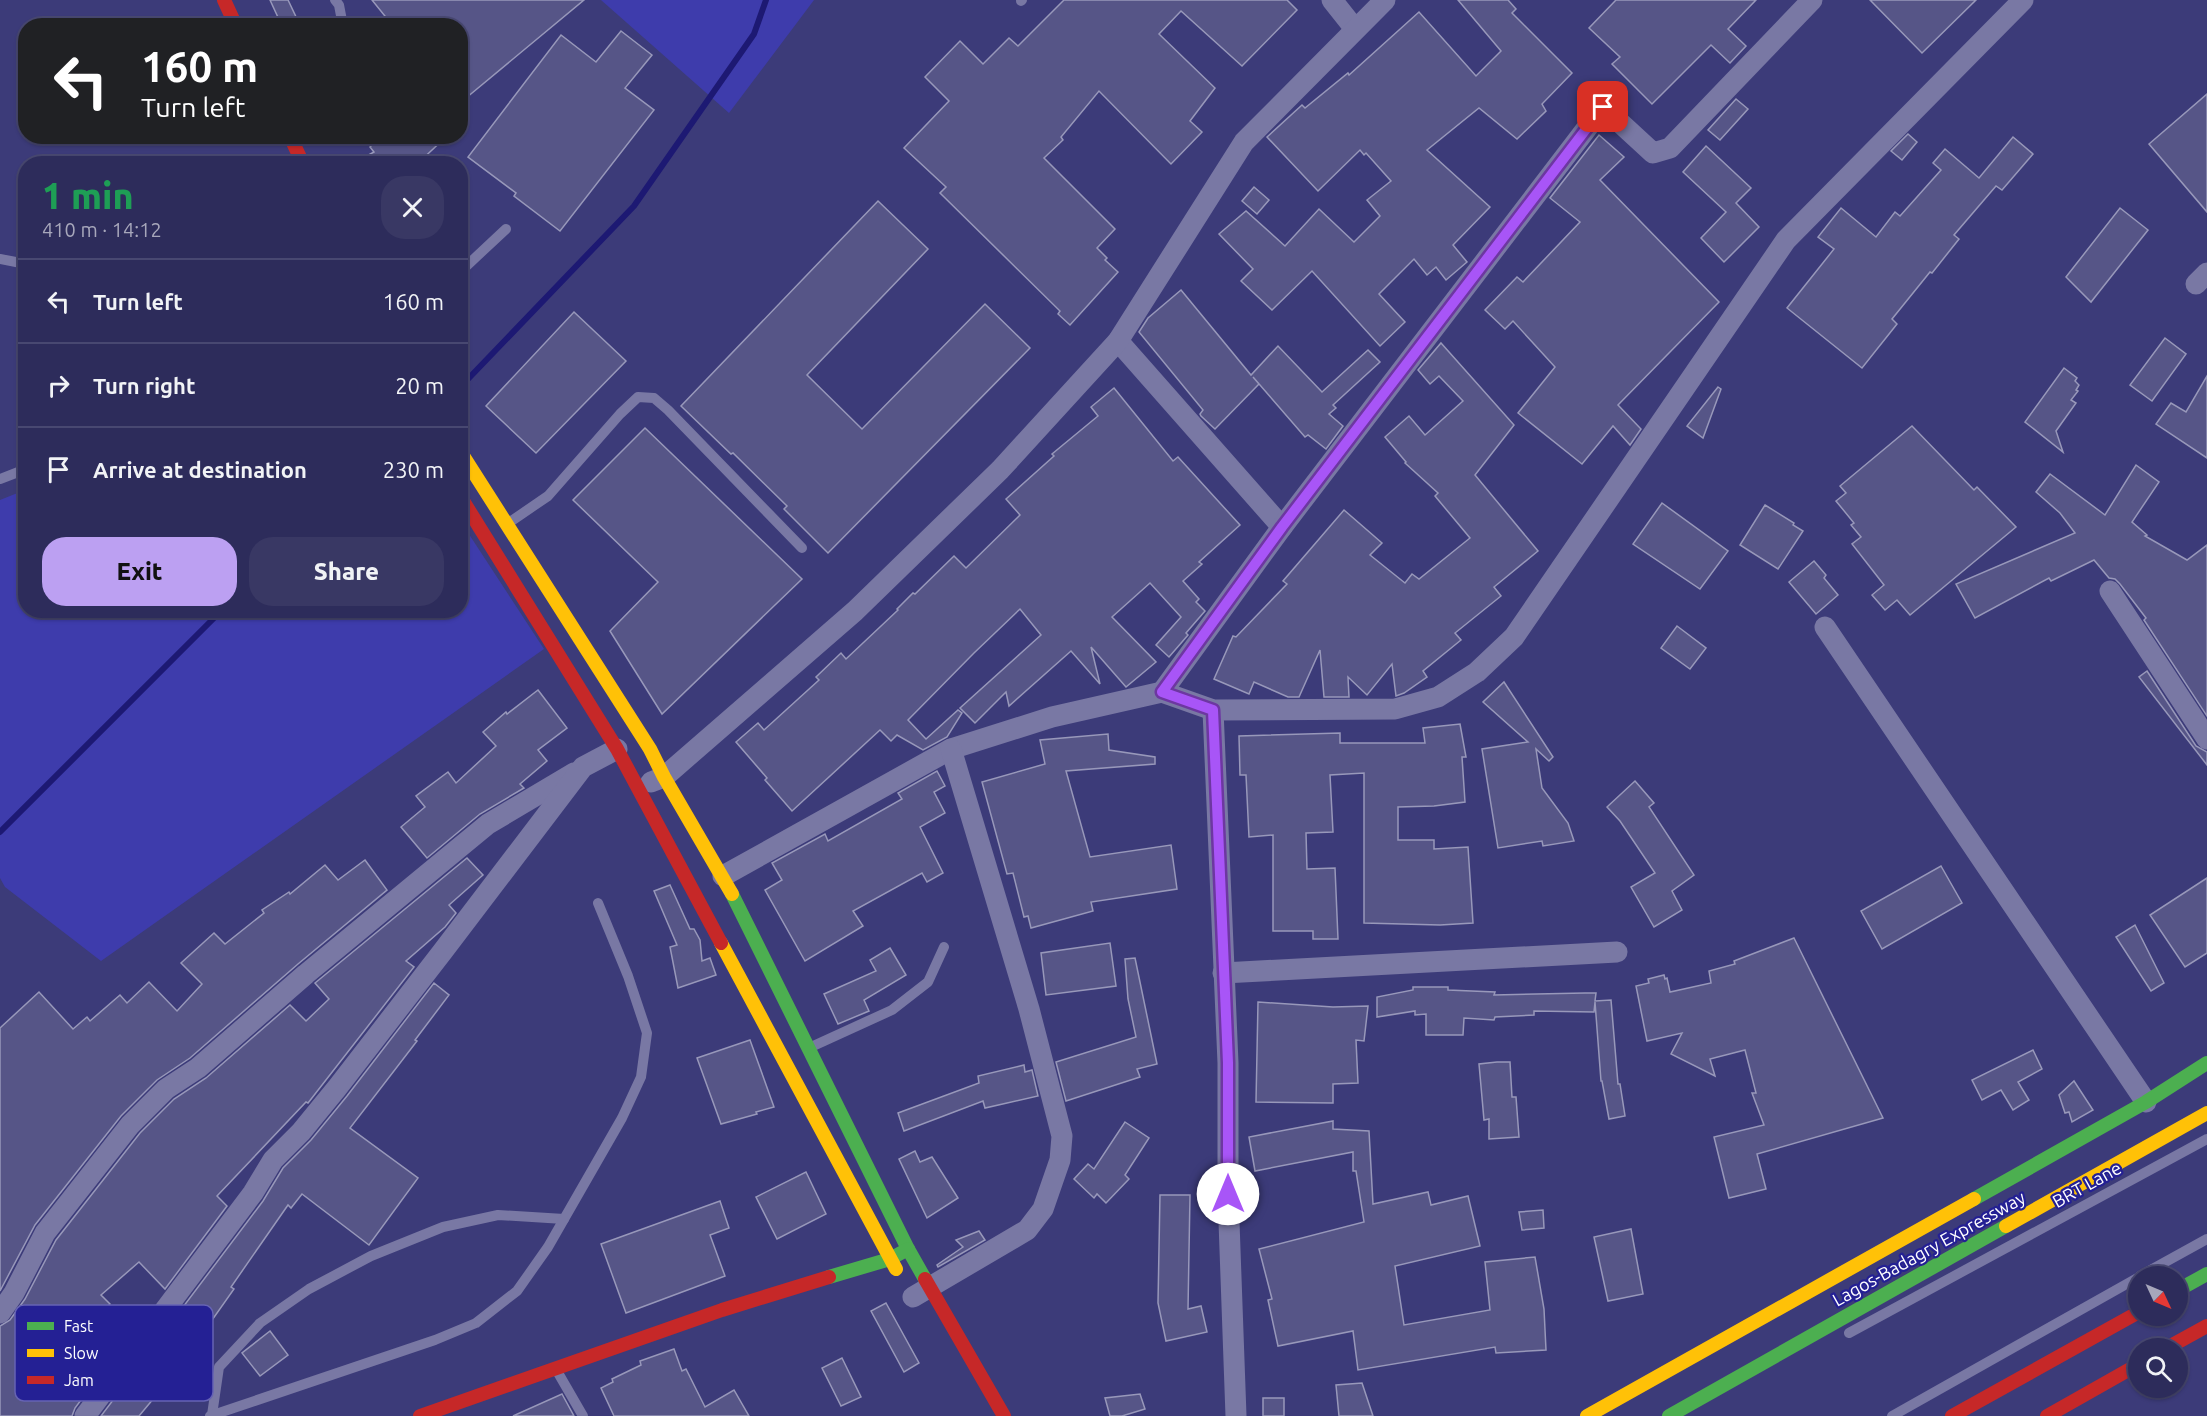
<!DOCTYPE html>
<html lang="en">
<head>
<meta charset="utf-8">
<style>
	body { margin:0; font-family:Ubuntu,sans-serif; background:#393864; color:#f1f3f6; height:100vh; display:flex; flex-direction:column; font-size:22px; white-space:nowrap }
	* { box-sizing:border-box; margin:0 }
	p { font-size:20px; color:#a7a7bb }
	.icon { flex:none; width:33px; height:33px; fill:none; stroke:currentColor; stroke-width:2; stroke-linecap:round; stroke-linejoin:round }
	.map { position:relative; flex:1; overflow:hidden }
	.panel { position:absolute; left:18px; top:156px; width:450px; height:462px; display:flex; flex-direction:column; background:#2d2c5b; border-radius:24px; box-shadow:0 2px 4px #0004,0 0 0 2px #484871 }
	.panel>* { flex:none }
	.guide { position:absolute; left:18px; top:18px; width:450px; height:126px; border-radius:24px; box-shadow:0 2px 4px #0004,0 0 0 2px #484871; background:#202124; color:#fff; overflow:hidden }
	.needle { width:39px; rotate:134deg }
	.fabs { position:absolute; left:2128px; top:1266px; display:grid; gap:12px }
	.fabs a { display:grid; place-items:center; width:60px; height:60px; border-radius:50%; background:#2d2c5b; box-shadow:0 2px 4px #0004,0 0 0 2px #484871; font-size:30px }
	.pin { position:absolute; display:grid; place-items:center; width:51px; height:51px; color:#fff; margin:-26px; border-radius:12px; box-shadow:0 3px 9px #0006 }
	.me { position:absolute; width:66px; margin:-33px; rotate:0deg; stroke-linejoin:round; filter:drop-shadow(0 0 4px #0008) }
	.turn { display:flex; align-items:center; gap:21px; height:126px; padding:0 24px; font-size:27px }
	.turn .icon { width:78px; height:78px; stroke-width:2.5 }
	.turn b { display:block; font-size:42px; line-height:51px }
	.round { display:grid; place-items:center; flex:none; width:63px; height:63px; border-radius:24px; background:#393864 }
	.summary { display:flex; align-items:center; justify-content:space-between; height:102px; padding:0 24px }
	h1 { font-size:36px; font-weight:800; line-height:45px; color:#1e9e55 }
	.button { display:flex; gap:12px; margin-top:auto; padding:12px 24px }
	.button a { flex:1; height:69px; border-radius:24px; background:#bca0f2; color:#111; font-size:24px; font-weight:800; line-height:69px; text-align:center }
	.button a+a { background:#393864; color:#f1f3f6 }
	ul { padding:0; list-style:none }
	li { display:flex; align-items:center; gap:18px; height:84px; padding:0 24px; border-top:2px solid #484871 }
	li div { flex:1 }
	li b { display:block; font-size:22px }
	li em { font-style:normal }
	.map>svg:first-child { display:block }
</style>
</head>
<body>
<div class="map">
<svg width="2207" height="1416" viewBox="0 0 2207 1416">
	<rect width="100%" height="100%" fill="#3c3b79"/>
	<g fill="#3e3cac">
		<path d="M601,0h213l-85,113z"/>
		<path d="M25,490l1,120h434l1,-88 83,127 -443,312 -96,-74 -5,-9v-378z"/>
	</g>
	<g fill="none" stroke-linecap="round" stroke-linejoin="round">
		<g stroke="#1d1973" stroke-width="6">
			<path d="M468,379l166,-173 120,-172 12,-34"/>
			<path d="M0,832l222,-222"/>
		</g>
	</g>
	<g fill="#565587" stroke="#9898ba" stroke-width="1.5">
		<path d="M270,0h18l10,21 -9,5h-7z"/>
		<path d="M372,0h212l-124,103v-77h-67z"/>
		<path d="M1064,0h223l10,10 -55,56 -61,-55 -22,23 56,54 -25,33 12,11 -31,32 -72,-73 -38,46 2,3 -19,18 71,71 -18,19 10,10 -2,2 13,12 -48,53 -12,-11 2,-3 -120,-118 6,-6 -42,-39 45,-47 -24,-24 35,-36 23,23 26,-26 9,8z"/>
		<path d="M1458,0h50l8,9 -4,4 60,60 -30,31 4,7 -29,28 -38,-31 -52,42 63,57 -37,38 14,17 -21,18 -10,-13 -9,8 -13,-16 -35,35 26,28 -25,24 -68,-75 -40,39 -31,-29 12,-12 -34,-35 27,-23 39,35 34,-37 35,33 26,-26 -13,-16 24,-19 -25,-28 -2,2 -4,-5 -42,41 -51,-54 35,-32 3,3 43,-35 1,2 70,-63 57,64 25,-25z"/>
		<path d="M1616,0h140l-28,29 18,17 -16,17 -19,-18 -59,59 -40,-40 8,-7 -31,-29z"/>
		<path d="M1870,0h106l-54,53z"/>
		<path d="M621,31l31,24 -27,33 29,22 -94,121 -46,-35 2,-3 -48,-36 93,-122 35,27z"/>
		<path d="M2207,94v118l-58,-68z"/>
		<path d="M1736,99l12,10 -28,31 -12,-10z"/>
		<path d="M1908,134l9,8 -15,18 -11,-9z"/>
		<path d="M1599,135l25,22 -24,23 119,122 -101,103 23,24 -11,16 -17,-19 -31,38 -64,-51 37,-46 -42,-46 -8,8 -20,-19 32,-33 6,5 57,-60 -30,-24z"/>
		<path d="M381,136h66l-30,28h-65l22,-12 -4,-5z"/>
		<path d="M2013,137l20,17 -31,36 -6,-4 -42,49 5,4 -27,34 -2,-1 -38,47 5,5 -35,44 -75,-60 47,-59 -16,-12 23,-29 35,29 19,-25 5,4 41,-46 -8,-7 12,-14 34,29z"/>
		<path d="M1706,146l45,42 -15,15 23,24 -35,35 -23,-24 25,-26 -43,-40z"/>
		<path d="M1254,187l15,13 -12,14 -15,-13z"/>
		<path d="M878,201l50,48 -121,126 55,54 123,-125 45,44 -202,205 -44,-44 3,-3 -54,-53 -2,1 -50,-48z"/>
		<path d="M2120,208l28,22 -57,72 -25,-25z"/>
		<path d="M1181,290l70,85 27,-29 44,46 46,-42 12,12 -47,43 3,3 -7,6 14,12 -17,23 -18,-14 -3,2 -52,-60 6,7 -44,45 -14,-13 -1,-2 3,-4 -64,-78 9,-14z"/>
		<path d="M574,312l52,49 -90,92 -50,-47z"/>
		<path d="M2165,338l21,16 -34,47 -22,-16z"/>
		<path d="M1441,343l73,82 -39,50 63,76 -44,36 7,9 -46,37 6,7 -38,31 4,6 -23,16 -8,3 -4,-32 -25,31 -19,-18 1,20h-25l-4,-47 -21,47h-11l-34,-15 -5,12 -35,-15 19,-43 3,1 51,-53 -4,-3 61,-71 38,33 -12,12 35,28 7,-9 7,5 51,-41 -35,-42 3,-3 -33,-30 1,-1 -21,-25 24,-21 16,19 38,-34 -24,-25 -9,8 -12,-14z"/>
		<path d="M2064,368l13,10 -2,3 4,4 -3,5 2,1 -7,9 5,3 -20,28 7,21 -38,-30z"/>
		<path d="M2207,376v82l-51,-34 15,-21 15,9z"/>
		<path d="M1718,387l3,2 -18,49 -16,-12z"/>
		<path d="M1114,388l59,73 5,-4 62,68 -41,37 3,2 -19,17 16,18 -3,3 9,9 -19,22 2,2 -6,7 -13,15 -13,-12 25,-28 -31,-34 -38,34 44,45 -30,25 -35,-40 9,37 -29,-33 -62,55 -3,-14 -31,31 -15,-15 81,-73 -21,-26 -46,44 -66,67 18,19 32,-29 4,3 -15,24 -24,13 -26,-15 -6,6 -11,-11 -88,81 -27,-31 2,-2 -31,-36 22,-19 6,7 55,-50 -3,-3 25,-24 5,6 52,-49 -1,-1 16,-16 2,1 39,-38 12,12 54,-53 -14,-16 48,-43 -2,-2 46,-38 -7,-9z"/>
		<path d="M1912,426l62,64 3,-3 39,40 -106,88 -13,-15 -12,10 -13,-15 12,-10 -32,-41 9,-7 -10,-12 3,-2 -18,-22 10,-8 -6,-7z"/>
		<path d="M645,428l157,151 -140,135 -52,-83 48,-49 -85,-82z"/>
		<path d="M2136,465l23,17 -27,40 15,13 -2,1 42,24 20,-15v171l-63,-96 2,-2 -26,-34 -5,-5 -6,-1 -15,-18 -43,21 -2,-3 -74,40 -19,-34 119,-51 -15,-20 -24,-21 14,-18 55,41z"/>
		<path d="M1662,503l66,48 -28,38 -67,-45z"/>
		<path d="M1765,505l29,18 -1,2 10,6 -25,38 -38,-24z"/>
		<path d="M1814,561l12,14 -2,3 14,17 -22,19 -27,-32z"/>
		<path d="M1677,626l29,22 -16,21 -29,-21z"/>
		<path d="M2147,671l49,75 11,6v13l-68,-88z"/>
		<path d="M1504,682l49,75 -4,4 -13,-12 6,39 26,35 6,18 -31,5 -1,-5 -44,7 -16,-99 46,-7 -45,-40z"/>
		<path d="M538,690l29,38 -29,22 9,11 -27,23 4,4 -44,26 -53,44 -26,-31 24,-20 -9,-11 32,-24 8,11 40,-37 -13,-14 23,-20 1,2z"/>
		<path d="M1460,724l6,33h-4l3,45 -31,4 -36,1v33h36v9l34,-2 5,76 -33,2 -76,-2v-150l-34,2 3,57 -27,1 1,36 28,-1 3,71h-25v-8h-40v-96l-24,2 -3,-62h-6l-1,-39 101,-3v10h85l-2,-15z"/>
		<path d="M1108,734l1,16 46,7v7l-89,7 24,86 81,-12 6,44 -86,13 2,9 -62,17 -3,-12 -4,1 -11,-44 -6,1 -25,-92 63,-18 -5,-24z"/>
		<path d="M937,771l8,15 -11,6 11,21 -25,14 23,46 -16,9 -5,-9 -69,38 10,15 -58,35 -40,-71 17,-10 -10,-17 53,-29 3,7 74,-42 -4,-6z"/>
		<path d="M1635,781l19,22 -5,4 45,68 -22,16 10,19 -28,17 -23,-40 24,-14 -35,-52 -13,-14z"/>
		<path d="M467,858l16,17 -34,30 7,8 -11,14 -39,34 8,6 -106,136 -2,-1 -89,94 10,10 -62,83 -26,-27 -38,33 9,9 -6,6 27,23 -56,75 -3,8h-72v-90l10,-6 15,-21 31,-59 84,-107 34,-34 32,-21 84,-73 16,16 23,-22 -14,-16z"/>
		<path d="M365,860l22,30 -89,74 -108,94 -33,22 -36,36 -86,109 -35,66v-263l39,-36 34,37 14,-12 3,4 30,-26 7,8 22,-21 28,29 25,-27 -21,-21 33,-30 11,11 39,-31 -2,-3 27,-18 1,2 35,-29 13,15z"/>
		<path d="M1941,866l21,37 -80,46 -21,-38z"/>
		<path d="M2207,878v75l-22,14 -35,-52z"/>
		<path d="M670,885l20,44h4l6,11 2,21 8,-3 6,17 -38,13 -8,-41 7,-2 -23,-54z"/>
		<path d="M2135,925l29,58 -13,8 -35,-54z"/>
		<path d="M1794,938l89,180 -126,36 9,35 -37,9 -15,-61 50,-12 -12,-32h4l-11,-43 -35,9 5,17 -44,-22 11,-21 -35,8 -11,-55 13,-3 -1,-4 16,-4 1,4 2,-1 3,14 41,-9 -2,-12 26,-7 -1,-3z"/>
		<path d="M1110,943l6,43 -70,9 -5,-42z"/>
		<path d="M890,948l16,27 -42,25 5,11 -31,13 -14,-30 52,-23 -6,-11z"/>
		<path d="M1135,958l22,106 -20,5 3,8 -74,24 -10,-39 80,-25 -8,-38 -3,-40z"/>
		<path d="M434,983l15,12 -34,45 2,1 -67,87 68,50 -49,67 -67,-51 -11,14 -3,-3 -57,82 3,2 -60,85 -35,42h-38l50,-66 3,2 30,-43 -1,-2 80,-106 20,-33 28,-28 36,-44z"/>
		<path d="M1413,987h35v3l47,2 -1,3 91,-2h11l-1,8 16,-1 7,84h2l5,32 -16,3 -7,-38h-1l-6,-79 -1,10 -60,-1v4l-39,2 -1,3 -30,-2 -1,17h-37v-21l-11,1v-4l-38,6v-20l36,-7z"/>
		<path d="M1258,1002l75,5 35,-1 -4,35 -8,-1 2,43 -25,1v19l-77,-1z"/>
		<path d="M750,1040l24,67 -18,5 1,2 -36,10 -24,-66z"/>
		<path d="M2033,1050l9,19 -24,13 11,18 -16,10 -12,-20 -19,10 -10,-20z"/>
		<path d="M1497,1062h13l2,35h4l3,40 -30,2v-20l-5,1 -5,-56z"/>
		<path d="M1024,1065l1,7 7,-2 6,26 -53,12 -2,-7 -79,30 -6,-18 81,-30 -1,-7z"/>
		<path d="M2074,1081l19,29 -21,12 -3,-10 -4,1 -6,-18z"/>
		<path d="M1333,1121v8l36,2 4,73 55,-12 3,13 37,-9 12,50 -85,20 9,59 86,-15 -5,-48 50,-5 9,52 2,41 -50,3 -1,-6 -137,23 -5,-39 -75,15 -10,-46 4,-1 -13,-50 105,-27 -8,-51h-3v-19l-98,19 -6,-34z"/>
		<path d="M1125,1122l24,16 -24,37 4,4 -23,24 -9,-9 -3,4 -20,-19 14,-15 6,5z"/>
		<path d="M915,1151l5,11 12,-5 26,41 -31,20 -28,-59z"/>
		<path d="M806,1172l20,42 -49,25 -21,-42z"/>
		<path d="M1160,1195h30l-2,114 13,-3 6,26 -41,9 -8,-38z"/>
		<path d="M720,1201l9,27 -19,7 15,41 -99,37 -25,-69z"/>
		<path d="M1543,1210l1,18 -22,2 -3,-18z"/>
		<path d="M1631,1229l12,65 -35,7 -14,-64z"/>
		<path d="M979,1231l6,9 -47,27 -1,-2 26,-18 -7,-7z"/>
		<path d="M886,1303l33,60 -15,9 -33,-61z"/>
		<path d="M270,1331l18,24 -28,21 -18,-23z"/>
		<path d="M674,1349l8,22 4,-2 19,38 29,-17 15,26h-135l-13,-28 12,-6 -1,-3 29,-14 -1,-4z"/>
		<path d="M842,1358l19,39 -20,9 -19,-38z"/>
		<path d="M1362,1383l11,33h-34l-3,-31z"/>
		<path d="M562,1394l12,22h-61z"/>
		<path d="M1140,1394l5,15 -23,7h-12l-5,-18z"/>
		<rect x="1263" y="1398" width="21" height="18"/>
	</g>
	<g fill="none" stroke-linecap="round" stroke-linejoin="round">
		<g stroke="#7978a4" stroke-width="10">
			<path d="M335,0l4,5 4,21"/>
			<path d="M1021,1l1,-1"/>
			<path d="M0,259l26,5"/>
			<path d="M460,272l46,-43"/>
			<path d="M0,479l26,-10"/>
			<path d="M507,524l41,-28 72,-82 18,-17 16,1 14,12 134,138"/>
			<path d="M811,1047l81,-37 36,-28 16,-35"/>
			<path d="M2140,1276l67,-37"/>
			<path d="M1849,1333l358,-194"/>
			<path d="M557,1371l26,45"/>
			<path d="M212,1415l7,-48 41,-44 49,-34 62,-33 72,-29 55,-12 66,4"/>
			<path d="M210,1416l225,-76 41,-17 41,-32 31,-44 74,-129 19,-41 6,-44 -19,-57 -30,-73"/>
			<path d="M1892,1416l247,-139"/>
		</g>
		<g stroke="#7978a4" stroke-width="21">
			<path d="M1332,0l23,29"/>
			<path d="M2196,284l11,-11"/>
			<path d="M1118,341l164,186"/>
			<path d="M2110,591l97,148"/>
			<path d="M1825,627l321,475"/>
			<path d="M1162,692l120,-165 321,-420 50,46 17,-5 142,-148"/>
			<path d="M1213,710l15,353v131l8,222"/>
			<path d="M651,782l13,-5 191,-166 145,-141 118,-129 126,-199 141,-142"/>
			<path d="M723,876l228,-127 101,-32 110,-25 51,18 182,-1 43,-12 39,-25 37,-35 272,-397 237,-240"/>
			<path d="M1223,973l394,-21"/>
			<path d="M913,1297l114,-67 16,-21 17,-49 2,-24 -33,-127 -78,-260"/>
			<path d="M0,1313l14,-20 31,-60 85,-108 36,-36 32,-21 108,-94 182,-150 86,-51"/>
			<path d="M85,1416l168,-223 20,-33 28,-28 36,-44 106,-137 140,-184 34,-18"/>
		</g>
		<g stroke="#4caf50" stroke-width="14">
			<path d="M732,894l176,355 17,30"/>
			<path d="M1974,1199l172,-97 61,-39"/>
			<path d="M829,1277l61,-18 18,-10"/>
			<path d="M2178,1290l29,-16"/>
			<path d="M1669,1416l337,-190"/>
		</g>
		<g stroke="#ffc107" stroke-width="14">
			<path d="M460,451l190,298 14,28 68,117"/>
			<path d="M721,943l175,326"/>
			<path d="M2006,1226l201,-113"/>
			<path d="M1587,1416l387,-217"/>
		</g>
		<g stroke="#c62828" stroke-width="14">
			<path d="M224,0l12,26"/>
			<path d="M290,136l13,28"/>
			<path d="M460,496l157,253 104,194"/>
			<path d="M925,1279l79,137"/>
			<path d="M2167,1348l40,-22"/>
			<path d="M420,1416l302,-106 107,-33"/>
			<path d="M1952,1416l187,-104"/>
			<path d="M2047,1416l92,-52"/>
		</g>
	</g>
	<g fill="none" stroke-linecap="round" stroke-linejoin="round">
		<defs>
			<path id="route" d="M1228,1194v-131l-15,-353 -51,-18 120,-165 321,-420"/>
		</defs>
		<use href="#route" stroke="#6d37a1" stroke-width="15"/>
		<use href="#route" stroke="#a855f7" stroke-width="10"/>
	</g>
	<g text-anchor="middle" stroke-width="4.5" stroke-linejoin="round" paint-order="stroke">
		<g font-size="18" fill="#fff" stroke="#242094">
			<text transform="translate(2087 1185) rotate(-29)" y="6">BRT Lane</text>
			<text transform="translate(1929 1249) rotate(-29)" y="6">Lagos-Badagry Expressway</text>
		</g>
	</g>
	<rect x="15" y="1305" width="198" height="96" rx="9" fill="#242094" stroke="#6663b4" stroke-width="1.5"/>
	<rect x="27" y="1322" width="27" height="8" fill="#4caf50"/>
	<rect x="27" y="1349" width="27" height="8" fill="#ffc107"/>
	<rect x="27" y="1376" width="27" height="8" fill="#c62828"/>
	<g font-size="16" fill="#fff">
		<text x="64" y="1332">Fast</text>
		<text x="64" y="1359">Slow</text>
		<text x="64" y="1386">Jam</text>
	</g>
</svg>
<div class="fabs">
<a><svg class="needle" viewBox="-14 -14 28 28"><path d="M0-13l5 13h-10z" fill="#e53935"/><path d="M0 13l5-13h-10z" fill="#a7a7bb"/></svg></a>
<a><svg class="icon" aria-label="search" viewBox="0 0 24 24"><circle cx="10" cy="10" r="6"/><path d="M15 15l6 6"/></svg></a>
</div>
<div class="pin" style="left:1603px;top:107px;background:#d93025"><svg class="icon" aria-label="arrive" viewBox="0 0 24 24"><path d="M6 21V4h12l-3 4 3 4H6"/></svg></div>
<svg class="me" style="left:1228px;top:1194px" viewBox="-20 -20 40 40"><circle r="19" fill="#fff"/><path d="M0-13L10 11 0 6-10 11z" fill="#a855f7"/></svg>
<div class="guide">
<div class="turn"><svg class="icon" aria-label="left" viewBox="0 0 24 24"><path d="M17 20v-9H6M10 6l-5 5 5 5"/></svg><div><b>160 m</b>Turn left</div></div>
</div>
<section class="panel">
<div class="summary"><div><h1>1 min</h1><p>410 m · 14:12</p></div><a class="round"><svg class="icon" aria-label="close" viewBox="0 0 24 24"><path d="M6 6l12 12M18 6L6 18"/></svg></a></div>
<ul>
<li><svg class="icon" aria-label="left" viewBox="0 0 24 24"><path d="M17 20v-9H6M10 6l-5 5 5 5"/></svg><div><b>Turn left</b></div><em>160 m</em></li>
<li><svg class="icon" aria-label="right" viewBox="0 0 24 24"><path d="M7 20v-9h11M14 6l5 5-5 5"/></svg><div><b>Turn right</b></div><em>20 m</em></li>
<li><svg class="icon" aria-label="arrive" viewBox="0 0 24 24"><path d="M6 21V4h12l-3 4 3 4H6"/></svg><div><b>Arrive at destination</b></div><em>230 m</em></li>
</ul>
<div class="button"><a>Exit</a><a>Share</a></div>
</section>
</div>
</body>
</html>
